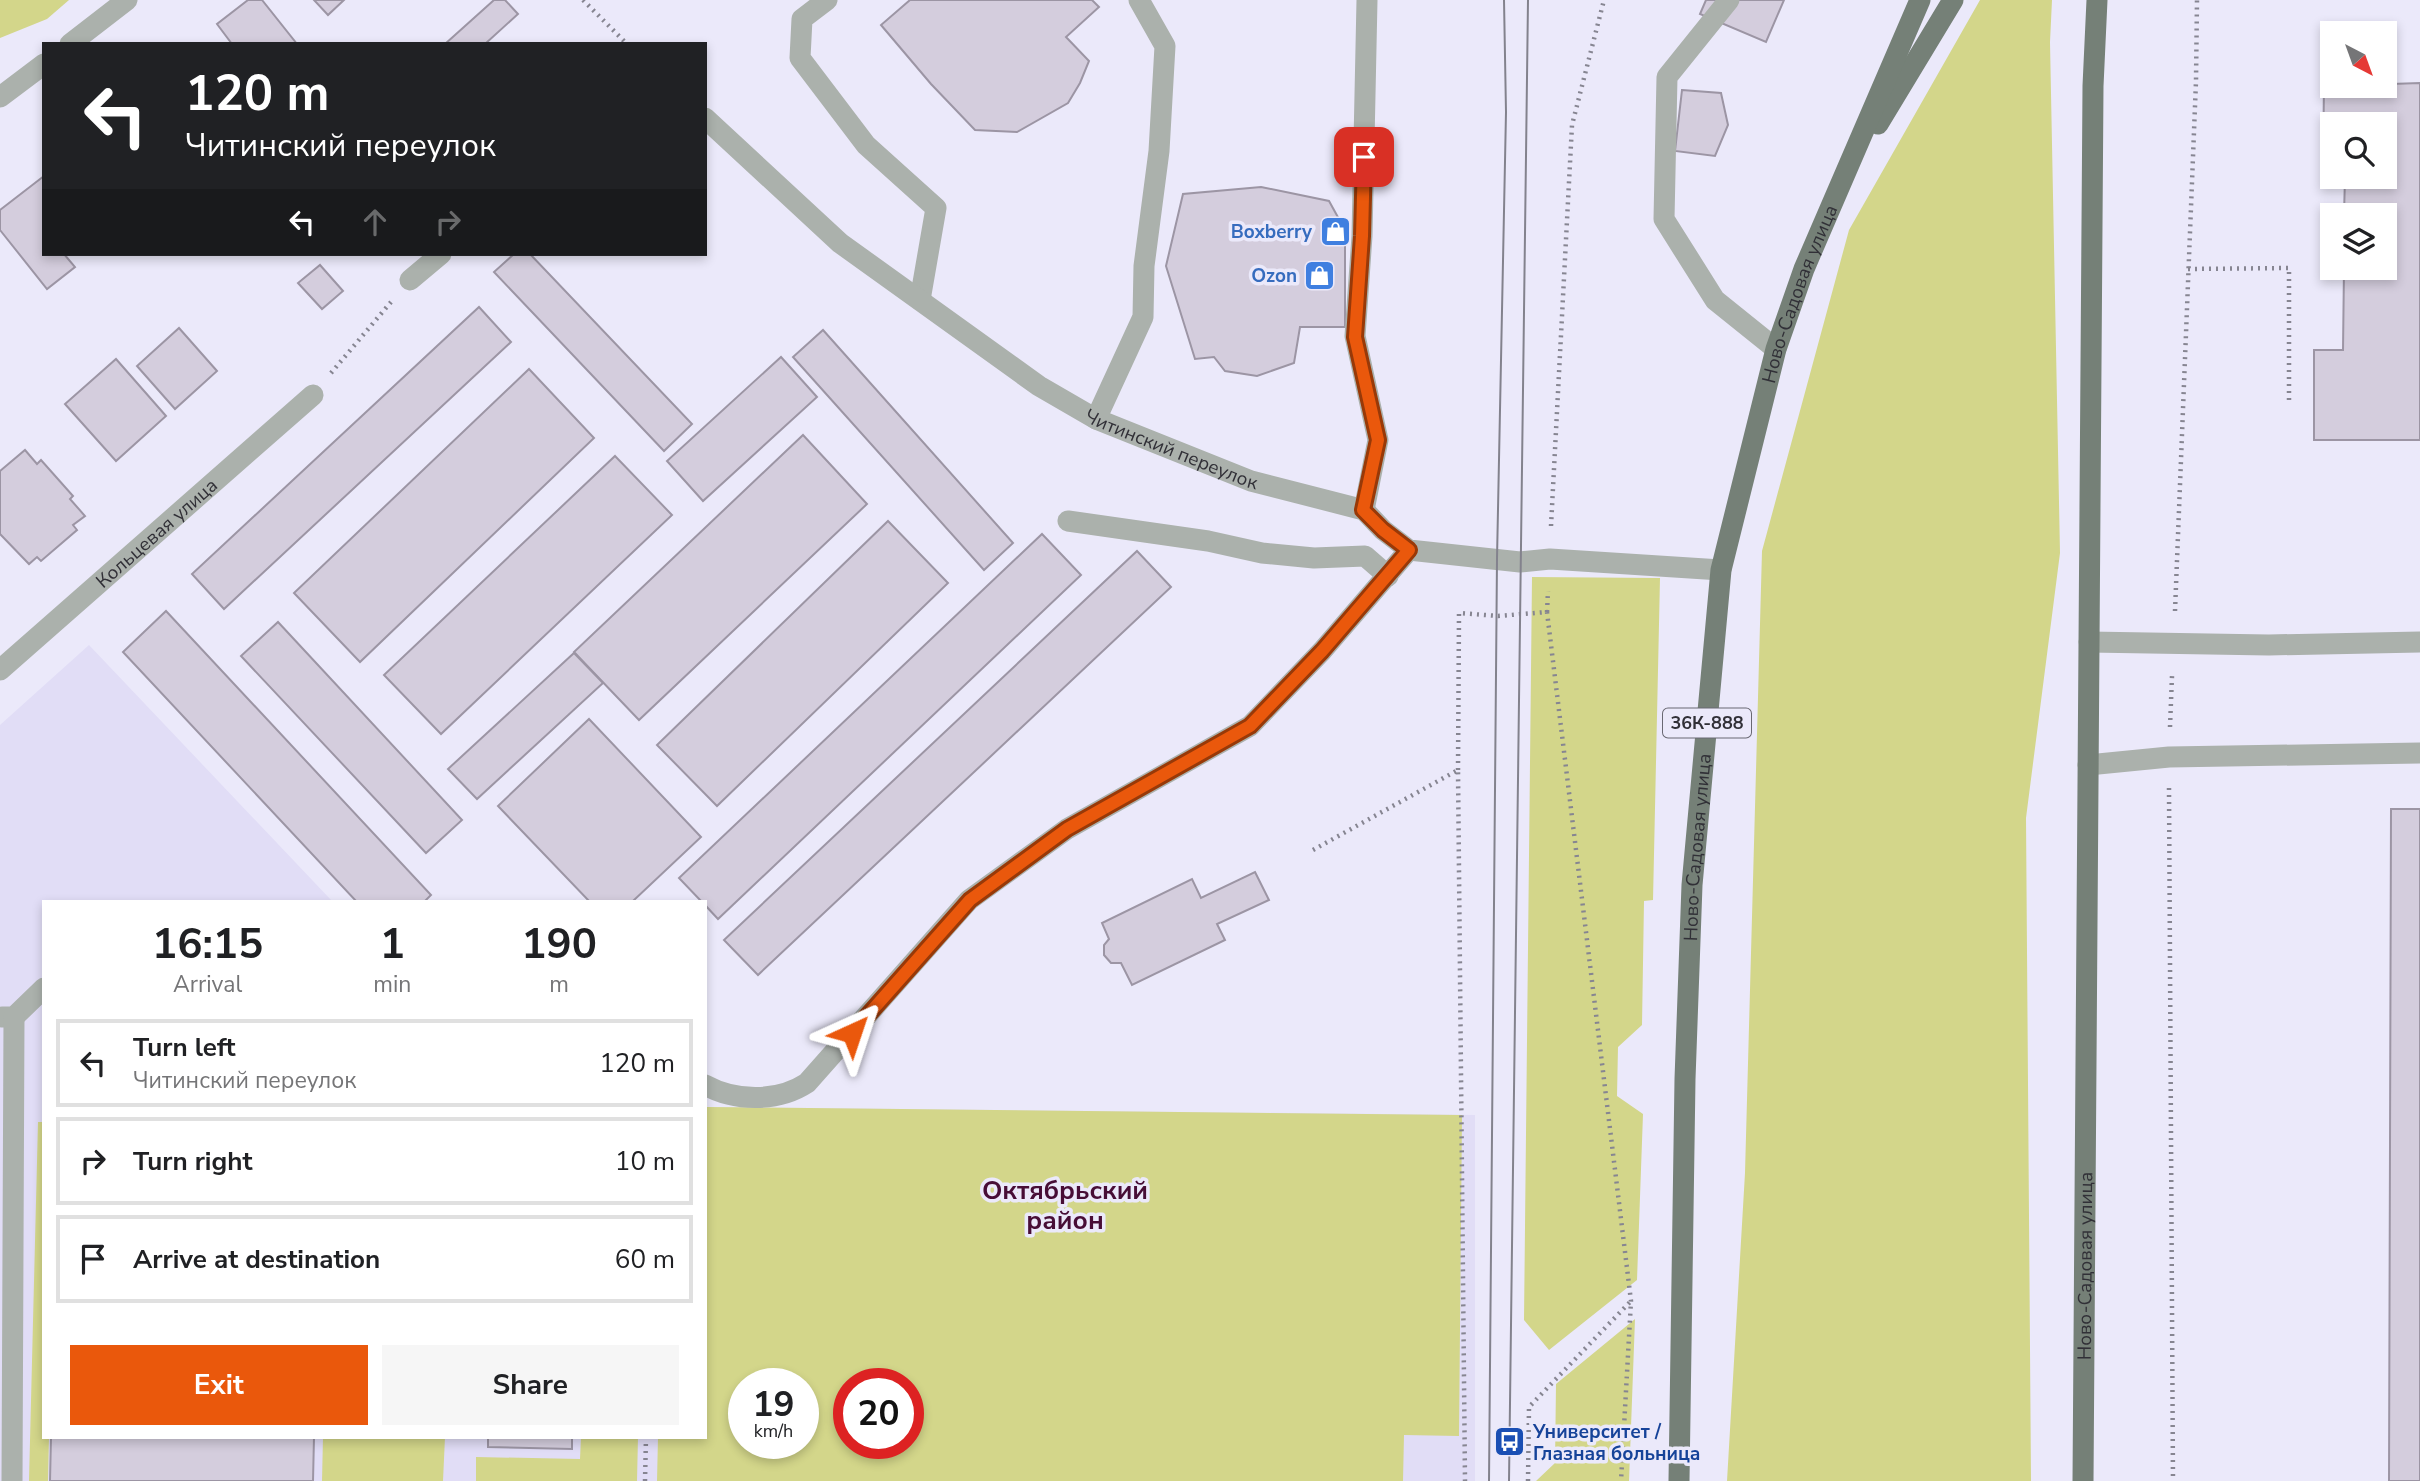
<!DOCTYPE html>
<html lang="en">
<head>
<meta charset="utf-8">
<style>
	body { margin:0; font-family:"Nunito Sans",sans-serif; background:#f6f6f6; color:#202124; height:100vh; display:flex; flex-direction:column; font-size:26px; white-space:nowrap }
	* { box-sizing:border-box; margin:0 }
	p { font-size:23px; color:#757577 }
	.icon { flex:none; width:38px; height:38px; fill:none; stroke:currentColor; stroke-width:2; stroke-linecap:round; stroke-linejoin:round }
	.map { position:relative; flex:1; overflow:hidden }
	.side { position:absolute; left:42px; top:900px; width:665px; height:539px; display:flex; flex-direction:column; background:#fff; border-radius:0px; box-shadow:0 4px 10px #0003 }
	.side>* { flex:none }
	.guide { position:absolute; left:42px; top:42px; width:665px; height:214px; border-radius:0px; box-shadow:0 4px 10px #0003; background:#202124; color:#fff; overflow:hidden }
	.needle { width:46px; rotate:139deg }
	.buttons { position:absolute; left:2320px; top:21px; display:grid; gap:14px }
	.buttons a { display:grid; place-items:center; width:77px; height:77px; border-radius:0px; background:#fff; box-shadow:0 4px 10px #0003; font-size:35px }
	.speed { position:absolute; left:728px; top:1368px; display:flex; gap:14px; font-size:35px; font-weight:700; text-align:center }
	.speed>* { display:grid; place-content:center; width:91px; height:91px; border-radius:50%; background:#fff; box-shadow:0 4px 10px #0003; line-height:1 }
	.speed small { font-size:18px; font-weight:400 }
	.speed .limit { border:10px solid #d22; background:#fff; color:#111 }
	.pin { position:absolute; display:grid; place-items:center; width:60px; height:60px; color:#fff; margin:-30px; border-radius:14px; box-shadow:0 4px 10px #0006 }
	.me { position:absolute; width:77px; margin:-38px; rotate:42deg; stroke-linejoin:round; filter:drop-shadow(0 0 5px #0008) }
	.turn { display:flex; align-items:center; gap:24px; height:147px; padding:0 28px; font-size:32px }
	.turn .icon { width:91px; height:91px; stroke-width:2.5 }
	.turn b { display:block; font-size:49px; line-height:60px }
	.lanes { display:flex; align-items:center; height:66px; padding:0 28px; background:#0003; justify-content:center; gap:35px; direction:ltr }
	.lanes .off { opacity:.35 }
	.eta { display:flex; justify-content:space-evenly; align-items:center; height:119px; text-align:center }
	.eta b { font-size:42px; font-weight:700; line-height:49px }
	.button { display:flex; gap:14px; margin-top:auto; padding:14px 28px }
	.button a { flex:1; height:80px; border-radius:0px; background:#ea580c; color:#fff; font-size:28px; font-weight:700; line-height:80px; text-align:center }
	.button a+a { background:#f6f6f6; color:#202124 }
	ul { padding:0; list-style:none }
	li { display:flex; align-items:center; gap:21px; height:88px; margin:0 14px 10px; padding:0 14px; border:4px solid #e0e0e0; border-radius:0px }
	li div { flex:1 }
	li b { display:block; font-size:26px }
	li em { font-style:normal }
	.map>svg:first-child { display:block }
</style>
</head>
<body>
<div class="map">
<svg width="2420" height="1481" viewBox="0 0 2420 1481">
	<rect width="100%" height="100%" fill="#ebe9fa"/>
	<path fill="#e1ddf6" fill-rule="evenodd" d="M89,645l243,256h-288v536h661v-330l770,8v366h-1475v-756zM744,1384h59v60h-59zM849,1384h59v60h-59z"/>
	<g fill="#d3d68a" fill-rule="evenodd">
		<path d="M0,0h69l-22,19 -47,19z"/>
		<path d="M1980,0h72l-2,42 10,511 -34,265 5,663h-304l18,-308 17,-622 87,-321z"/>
		<path d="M1532,577l128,1 -7,322 -9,1 -2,124 -24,22 -1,49 26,18 -6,166 -88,70 -25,-30z"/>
		<path d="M705,1107l757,8 -3,321 -55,-1 -1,46h-746l1,-44h47zM744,1384h59v60h-59zM849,1384h59v60h-59z"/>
		<path d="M38,1122h6v315h5l-1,44h-19z"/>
		<path d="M1635,1319l-6,162h-93l19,-18 1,-79z"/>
		<path d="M323,1437h122l-2,44h-121z"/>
		<path d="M581,1437h57l-1,44h-161v-24l104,2z"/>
	</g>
	<g fill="#d4cddd" stroke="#9c95a4" stroke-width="2">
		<path d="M248,0h14l35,44h-65l-15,-20z"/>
		<path d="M314,0h30l-16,15z"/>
		<path d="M494,0h11l13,14 -33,30h-40z"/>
		<path d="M910,0h182l7,7 -33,30 23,24 -9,22 -12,20 -51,29 -42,-2 -44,-46 -50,-59z"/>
		<path d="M1706,0h78l-18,42 -66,-28z"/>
		<path d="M2324,83h9v3l87,-3v357h-106v-90h29l1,-82h41v-53h-41l1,-38h40v-53h-52v45h-10z"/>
		<path d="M1682,90l39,3 7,32 -13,31 -40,-5z"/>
		<path d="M44,176v78h20l11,13 -28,22 -47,-59v-20z"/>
		<path d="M1261,187l68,14 16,29v97h-45l-6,36 -37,13 -32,-5 -11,-14 -19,2 -29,-93 17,-72z"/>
		<path d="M514,254h16l162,170 -28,27 -170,-179z"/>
		<path d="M320,265l23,26 -21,18 -24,-26z"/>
		<path d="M479,307l32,35 -287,267 -32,-35z"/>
		<path d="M179,328l38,43 -42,38 -38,-43z"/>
		<path d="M823,330l190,213 -29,27 -191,-213z"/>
		<path d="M781,357l36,40 -114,104 -36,-40z"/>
		<path d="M116,359l50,57 -50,45 -51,-57z"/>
		<path d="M529,369l65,69 -234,224 -66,-69z"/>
		<path d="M803,435l64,69 -228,216 -65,-68z"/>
		<path d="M25,450l12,14 4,-4 32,36 -3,3 15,17 -12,9 4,5 -36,31 -4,-4 -8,7 -29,-30v-63z"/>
		<path d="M615,456l57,59 -231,219 -57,-59z"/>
		<path d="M888,521l60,62 -231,223 -60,-61z"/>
		<path d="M1042,534l39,41 -363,344 -13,-14v-4h-4l-22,-23z"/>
		<path d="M1137,551l34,36 -413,388 -34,-35z"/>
		<path d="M166,611l265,284 -6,6h-69l-233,-249z"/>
		<path d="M278,622l184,198 -36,33 -185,-197z"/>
		<path d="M574,653l29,30 -126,116 -29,-30z"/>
		<path d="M589,719l112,118 -68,64h-44l-91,-95z"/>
		<path d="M2391,809h29v672h-31z"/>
		<path d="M1255,872l14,28 -52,24 8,16 -93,45 -11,-22h-10l-7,-8v-10l5,-6 -7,-16 90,-44 9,19z"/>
		<path d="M51,1437h263l-1,44h-263z"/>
		<path d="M488,1437h84v12l-84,-2z"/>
	</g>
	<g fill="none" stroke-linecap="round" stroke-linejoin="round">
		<g stroke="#868591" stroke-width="4.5" stroke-dasharray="2 5" stroke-linecap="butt">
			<path d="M583,0l44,44"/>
			<path d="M2188,269l101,-1v132"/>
			<path d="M331,373l60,-71"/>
			<path d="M1551,526l21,-401 32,-125"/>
			<path d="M2175,611l21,-530 1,-81"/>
			<path d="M1547,612l1,-21"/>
			<path d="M2170,727l2,-51"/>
			<path d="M1458,770l1,-157 39,3 49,-4 84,689 -10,180"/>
			<path d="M2169,788l4,693"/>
			<path d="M1313,850l145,-80 7,711"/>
			<path d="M645,1481l1,-44"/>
			<path d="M1528,1481l1,-74 101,-105"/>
		</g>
		<g stroke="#abb1ac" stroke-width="21">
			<path d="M827,0l-25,19 -2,39 66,87 70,63 -16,92"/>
			<path d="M1729,0l-62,77 -3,142 51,81 61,49"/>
			<path d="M70,44l57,-44"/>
			<path d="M0,97l44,-33"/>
			<path id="s1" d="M705,118l135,125 199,143 57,33 155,62 113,29 19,20 26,20 111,12 30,-3 171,11"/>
			<path d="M410,280l31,-26"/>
			<path d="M1096,419l47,-102 1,-51 15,-115 6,-105 -26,-46"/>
			<path d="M1364,510l14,-70 -23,-104 7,-100 5,-236"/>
			<path d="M1068,521l140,20 54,12 52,5 51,-2 23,20"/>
			<path d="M2089,642l180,3 151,-3"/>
			<path id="s2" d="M0,670l313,-275"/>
			<path d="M2088,765l81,-8 251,-4"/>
			<path d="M2,1017h12l30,-29"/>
			<path d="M705,1085c31,17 73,17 102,-2l162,-183 98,-71 183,-103 72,-75 87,-101"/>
			<path d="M12,1481l2,-464"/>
		</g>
		<g stroke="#758077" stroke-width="21">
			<path d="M1878,124l75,-124"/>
			<path id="s3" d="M1679,1481l6,-402 7,-194 29,-315 55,-221 28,-80 116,-269"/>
			<path id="s4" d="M2083,1481l10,-1395 4,-86"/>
		</g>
		<g stroke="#83828d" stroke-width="2">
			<path d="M1489,1481l8,-922 9,-447 -2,-112"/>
			<path d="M1509,1481l19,-1481"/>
		</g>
	</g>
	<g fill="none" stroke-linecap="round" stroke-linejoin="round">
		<defs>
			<path id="route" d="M852,1033l118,-133 97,-71 183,-103 72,-75 87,-101 -26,-20 -20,-20 15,-70 -23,-103 7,-101 2,-79"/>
		</defs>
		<use href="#route" stroke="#983908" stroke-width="18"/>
		<use href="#route" stroke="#ea580c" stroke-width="12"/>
	</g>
	<defs>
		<symbol id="shop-square" viewBox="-11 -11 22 22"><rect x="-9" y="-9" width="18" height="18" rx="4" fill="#3f7fe0" stroke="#ebe9fa"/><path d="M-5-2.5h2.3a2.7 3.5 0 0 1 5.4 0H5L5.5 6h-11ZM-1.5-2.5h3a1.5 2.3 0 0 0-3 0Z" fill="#fff"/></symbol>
		<symbol id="bus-square" viewBox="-11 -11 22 22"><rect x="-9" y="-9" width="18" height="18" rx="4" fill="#1a4fb4" stroke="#ebe9fa"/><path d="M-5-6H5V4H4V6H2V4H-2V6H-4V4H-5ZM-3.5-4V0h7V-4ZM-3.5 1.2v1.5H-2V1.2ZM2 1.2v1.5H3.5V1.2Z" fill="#fff"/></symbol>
	</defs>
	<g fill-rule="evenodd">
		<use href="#shop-square" x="1318" y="214" width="35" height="35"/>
		<use href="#shop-square" x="1302" y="258" width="35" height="35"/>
		<use href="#bus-square" x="1492" y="1424" width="35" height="35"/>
	</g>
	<g text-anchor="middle" stroke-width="7" stroke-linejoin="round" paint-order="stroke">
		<rect fill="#ebe9fa" stroke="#696872" stroke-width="2" x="1663" y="708.5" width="88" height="29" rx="5"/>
		<g font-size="18" font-weight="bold" fill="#313037">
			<text x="1707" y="729">36К-888</text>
		</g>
		<g font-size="19" font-weight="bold" fill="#366cbe" stroke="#ebe9fa" text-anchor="end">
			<text x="1312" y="238">Boxberry</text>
			<text x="1297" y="282">Ozon</text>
		</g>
		<g font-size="19" fill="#313037" stroke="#ebe9fa">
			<text dy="7" stroke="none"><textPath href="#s3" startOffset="1200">Ново-Садовая улица</textPath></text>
			<text dy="7" stroke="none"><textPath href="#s1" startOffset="576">Читинский переулок</textPath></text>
			<text dy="7" stroke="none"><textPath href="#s2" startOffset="208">Кольцевая улица</textPath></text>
			<text dy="7" stroke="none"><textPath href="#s3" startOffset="634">Ново-Садовая улица</textPath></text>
			<text dy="7" stroke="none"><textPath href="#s4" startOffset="215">Ново-Садовая улица</textPath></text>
		</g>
		<g font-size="19" font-weight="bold" fill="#164399" stroke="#ebe9fa" text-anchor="start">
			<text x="1533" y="1438">Университет /<tspan x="1533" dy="22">Глазная больница</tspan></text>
		</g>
		<g font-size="26" font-weight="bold" fill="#470d36" stroke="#ebe9fa">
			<text x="1065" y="1199">Октябрьский<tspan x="1065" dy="30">район</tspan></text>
		</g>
	</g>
</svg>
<div class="buttons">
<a><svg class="needle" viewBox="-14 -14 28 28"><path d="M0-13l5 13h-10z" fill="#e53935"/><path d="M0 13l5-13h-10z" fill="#757577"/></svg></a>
<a><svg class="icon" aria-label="search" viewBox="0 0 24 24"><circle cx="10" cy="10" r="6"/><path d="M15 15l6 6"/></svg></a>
<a><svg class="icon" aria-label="layers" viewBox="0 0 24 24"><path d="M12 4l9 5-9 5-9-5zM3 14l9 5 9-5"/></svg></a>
</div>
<div class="speed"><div>19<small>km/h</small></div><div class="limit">20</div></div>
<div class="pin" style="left:1364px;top:157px;background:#d93025"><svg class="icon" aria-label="arrive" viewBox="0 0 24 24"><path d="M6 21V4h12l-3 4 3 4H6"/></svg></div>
<svg class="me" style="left:852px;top:1033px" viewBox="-20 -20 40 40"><path d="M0-17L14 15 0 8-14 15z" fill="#ea580c" stroke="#fff" stroke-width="4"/></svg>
<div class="guide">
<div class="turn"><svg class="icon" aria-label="left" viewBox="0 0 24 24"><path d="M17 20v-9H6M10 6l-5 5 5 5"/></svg><div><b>120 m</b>Читинский переулок</div></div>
<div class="lanes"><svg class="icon" aria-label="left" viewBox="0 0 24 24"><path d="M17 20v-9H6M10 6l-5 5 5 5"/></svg><svg class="icon off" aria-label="ahead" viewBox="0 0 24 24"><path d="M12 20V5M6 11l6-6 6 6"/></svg><svg class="icon off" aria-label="right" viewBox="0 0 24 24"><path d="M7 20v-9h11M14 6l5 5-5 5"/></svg></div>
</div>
<section class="side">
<div class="eta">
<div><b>16:15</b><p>Arrival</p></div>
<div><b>1</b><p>min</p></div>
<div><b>190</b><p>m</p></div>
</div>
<ul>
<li><svg class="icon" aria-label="left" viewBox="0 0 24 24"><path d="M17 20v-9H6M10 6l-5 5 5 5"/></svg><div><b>Turn left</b><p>Читинский переулок</p></div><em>120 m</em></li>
<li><svg class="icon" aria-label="right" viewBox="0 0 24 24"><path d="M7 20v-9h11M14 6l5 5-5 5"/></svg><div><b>Turn right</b></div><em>10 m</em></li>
<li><svg class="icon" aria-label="arrive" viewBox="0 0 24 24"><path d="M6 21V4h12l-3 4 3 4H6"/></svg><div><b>Arrive at destination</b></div><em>60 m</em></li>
</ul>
<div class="button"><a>Exit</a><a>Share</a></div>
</section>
</div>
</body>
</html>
